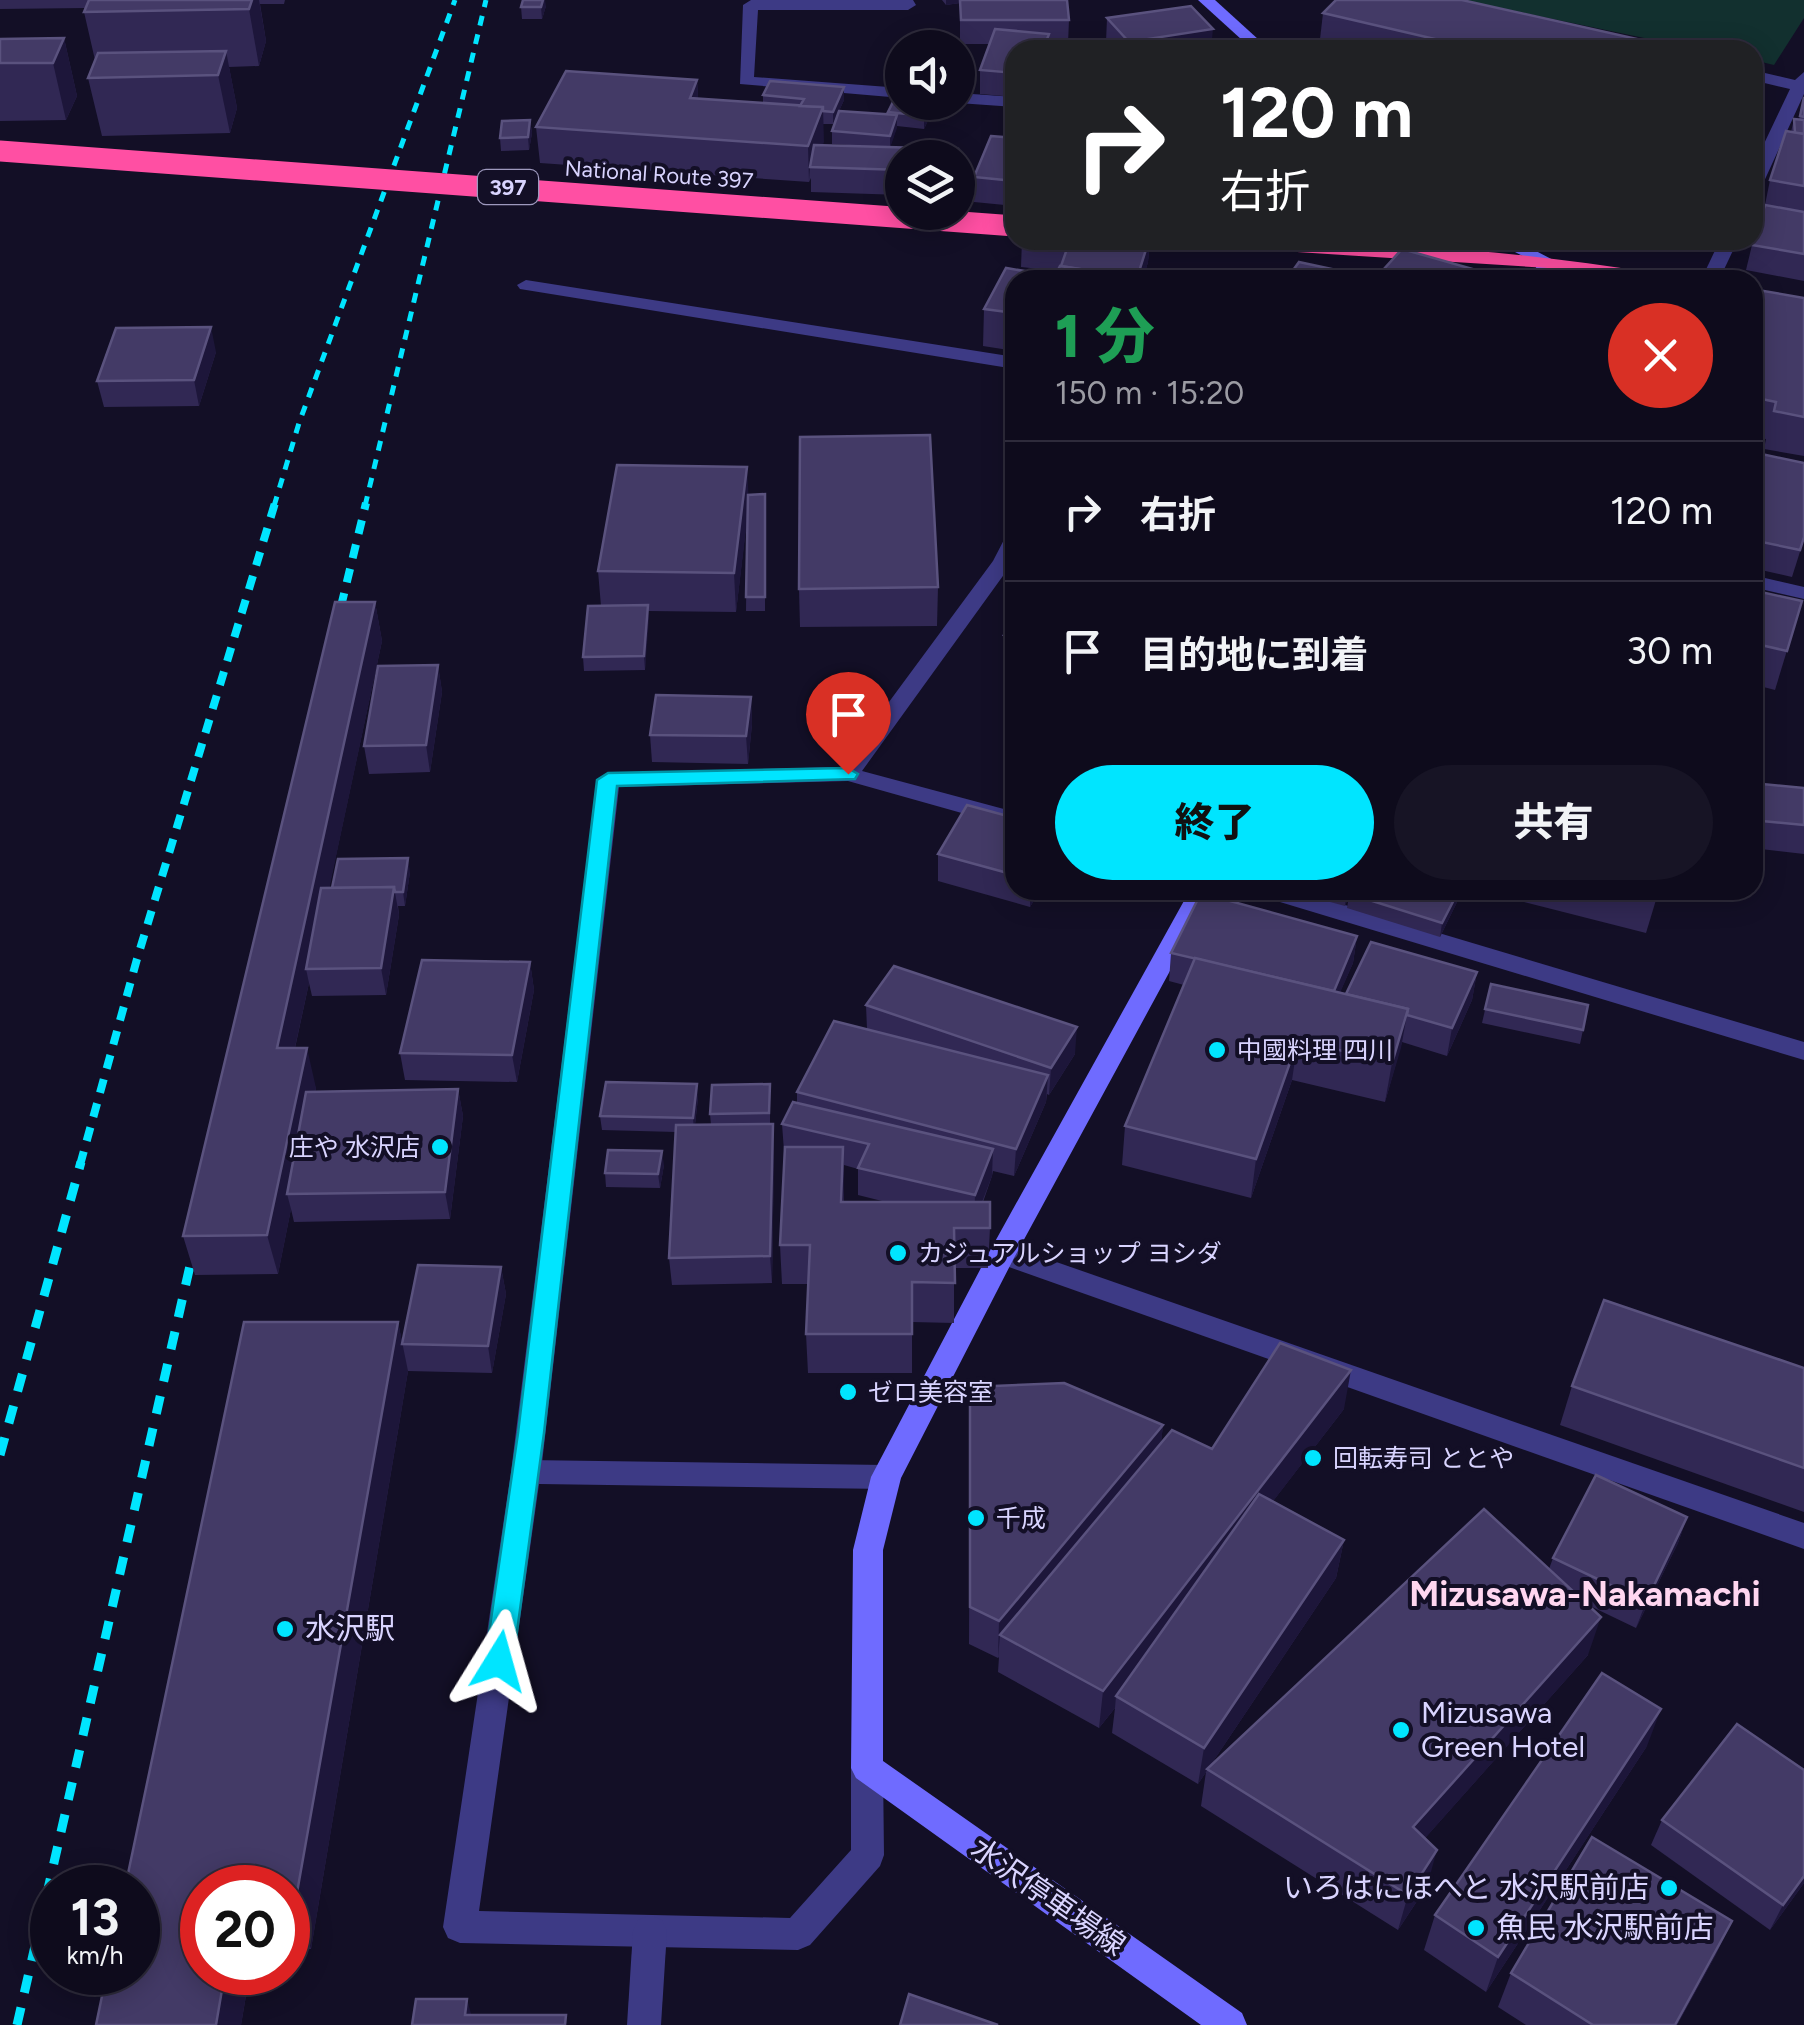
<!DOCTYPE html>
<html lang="ja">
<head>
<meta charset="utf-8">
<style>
	body { margin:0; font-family:Figtree,"Noto Sans JP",sans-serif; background:#171425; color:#f1f3f6; height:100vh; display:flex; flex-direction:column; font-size:38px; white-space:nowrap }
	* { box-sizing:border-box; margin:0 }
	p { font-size:32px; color:#9b9ba3 }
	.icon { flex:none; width:55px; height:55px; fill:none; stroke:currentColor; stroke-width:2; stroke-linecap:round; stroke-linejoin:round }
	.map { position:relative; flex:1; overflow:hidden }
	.sheet { position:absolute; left:1005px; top:270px; width:758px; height:630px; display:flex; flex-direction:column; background:#0e0b1c; border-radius:30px; box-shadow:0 5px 25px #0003,0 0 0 2px #2e2b3b }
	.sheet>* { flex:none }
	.hud { position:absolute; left:1005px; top:40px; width:758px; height:210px; border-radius:30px; box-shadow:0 5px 25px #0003,0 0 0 2px #2e2b3b; background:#202124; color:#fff; overflow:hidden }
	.fabs { position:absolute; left:885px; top:30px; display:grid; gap:20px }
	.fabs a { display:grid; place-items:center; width:90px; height:90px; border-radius:50%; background:#0e0b1c; box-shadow:0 5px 25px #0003,0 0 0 2px #2e2b3b; font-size:50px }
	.speed { position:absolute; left:30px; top:1865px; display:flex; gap:20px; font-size:50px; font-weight:700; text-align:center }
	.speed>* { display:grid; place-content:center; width:130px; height:130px; border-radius:50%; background:#0e0b1c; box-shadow:0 5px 25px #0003,0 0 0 2px #2e2b3b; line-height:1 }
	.speed small { font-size:25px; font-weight:400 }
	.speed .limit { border:15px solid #d22; background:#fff; color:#111 }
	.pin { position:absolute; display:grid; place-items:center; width:85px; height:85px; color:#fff; margin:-102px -42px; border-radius:50% 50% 50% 0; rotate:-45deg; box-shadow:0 0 10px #0007 }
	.pin .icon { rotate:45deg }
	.me { position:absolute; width:110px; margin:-55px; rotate:8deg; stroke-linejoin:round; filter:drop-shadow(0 0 8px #0008) }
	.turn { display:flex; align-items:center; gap:35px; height:210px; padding:0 50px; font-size:45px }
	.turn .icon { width:130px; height:130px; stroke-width:2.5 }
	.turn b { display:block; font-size:70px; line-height:85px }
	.round { display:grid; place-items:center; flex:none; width:105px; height:105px; border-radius:52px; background:#171425 }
	.headline { display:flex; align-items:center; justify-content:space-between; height:170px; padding:0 50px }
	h1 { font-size:60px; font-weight:800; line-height:75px; color:#1e9e55 }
	.cta { display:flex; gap:20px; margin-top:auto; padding:20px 50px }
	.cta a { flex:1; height:115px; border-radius:60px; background:#00e5ff; color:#111; font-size:40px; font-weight:800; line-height:115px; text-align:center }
	.cta a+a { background:#171425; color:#f1f3f6 }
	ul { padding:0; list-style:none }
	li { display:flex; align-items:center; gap:30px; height:140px; padding:0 50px; border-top:2px solid #2e2b3b }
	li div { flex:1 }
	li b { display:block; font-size:38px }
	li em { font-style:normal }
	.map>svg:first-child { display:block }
</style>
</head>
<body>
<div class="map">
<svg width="1804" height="2025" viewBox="0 0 1804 2025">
	<rect width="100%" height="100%" fill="#130f26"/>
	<path fill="#12302f" d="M1462,0h342v18l-30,47 -21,-5 -1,-10h-50z"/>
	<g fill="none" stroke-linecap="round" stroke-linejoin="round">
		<path fill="#3d3a85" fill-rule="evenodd" d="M526,1460l360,5 10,3 5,9 -5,9 -10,3 -347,-5 -60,427 311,7 61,-68v-82l5,-10 11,-5 11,5 5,10 1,87 -4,11 -70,79 -12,5 -338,-7 -12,-5 -5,-11 68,-455 5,-9z"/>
		<g fill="#3d3a85" fill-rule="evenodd">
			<path d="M751,0h162l3,5 -8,5h-150l-4,67 148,11v10l-162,-14 3,-79z"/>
			<path d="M1752,70l43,10 9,-8v22l-43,94 -9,5v-24l38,-80 -38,-9z"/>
			<path d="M958,93l57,4v10l-57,-4z"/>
			<path d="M1720,240h18l-19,40h-18z"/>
			<path d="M526,280l489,77v12l-495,-80 -3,-4z"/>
			<path d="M1015,530l-2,32 -151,209 153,41v16l-167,-47 -229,6 -78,685 -5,9 -10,3 -10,-3 -5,-9 86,-692 11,-7 233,-6 152,-206 15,-29z"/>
			<path d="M1752,575l52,12v12l-52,-12z"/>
			<path d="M1256,890h39l509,152v18l-544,-164z"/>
			<path d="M1002,1243l802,280v26l-812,-288 -4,-7 4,-7z"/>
			<path d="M650,1915l12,5 5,11 -6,94h-34l6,-94 5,-11z"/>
		</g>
		<g fill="#6f6bff" fill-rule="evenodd">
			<path d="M1198,0h17l55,50h-17z"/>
			<path d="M1492,240h23l42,22 -10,18h-18l9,-16z"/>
			<path d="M1190,890h24l-199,366 -114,222 -18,72v211l359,252 5,12h-46l-345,-247 -5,-10 2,-218 18,-73 121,-230z"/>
		</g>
		<path fill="#ff4fa3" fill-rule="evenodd" d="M1190,240c155,0 309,7 461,33l11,7h-48l-66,-12 -347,-22z"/>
		<g stroke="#00e5ff" stroke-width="5" stroke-dasharray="10 9" stroke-linecap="butt">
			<path d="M274,506l25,-83 156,-423"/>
			<path d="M365,506l121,-506"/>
		</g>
		<g stroke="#00e5ff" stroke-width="8" stroke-dasharray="14 11" stroke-linecap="butt">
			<path d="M335,631l31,-128"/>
			<path d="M80,1165l57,-206 138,-456"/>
		</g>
		<g stroke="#00e5ff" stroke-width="9" stroke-dasharray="18 15" stroke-linecap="butt">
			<path d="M0,1455l81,-293"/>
			<path d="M17,2025l180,-790"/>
		</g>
		<path stroke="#ff4fa3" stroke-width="21" d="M0,151l1015,75"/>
	</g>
	<g fill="#312854" fill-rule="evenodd">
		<path d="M0,0h285l-1,4h-24l6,37 -7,25 -30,1 8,41 -7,25 -128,3 -14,-58 7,-18 -11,-48 2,-4 -86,1z"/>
		<path d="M942,0h125l2,20 -1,24h-20v6h-33v47l-35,-3v-24l10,-26h-30v-41l-14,2z"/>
		<path d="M546,6l-4,13h-20l-1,-12z"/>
		<path d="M1323,13l331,37h-325l-10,-2z"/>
		<path d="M1107,18l104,32h7h-104l-8,-8z"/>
		<path d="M64,38l13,58 -11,24 -66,1v-82z"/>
		<path d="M697,80l1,18 65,5v-8l81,-8v13l-11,24h-10v21l42,1 -33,-2v-13l56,-16v-3h44l-8,17 -27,-3 -7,21 68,2v30v-21h-56v37l-91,-3v-14l-2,4 -269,-19 -4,-36z"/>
		<path d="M1804,96v185l-58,-11 6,-25 13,-40 5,-25 21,-48 3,-13 5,1z"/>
		<path d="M530,120l2,13 -3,17 -28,1 -1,-13z"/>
		<path d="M1015,138v68l-41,-4v-25z"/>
		<path d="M1022,240h128l-2,22 -5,17 7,1h-135v71l-32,-5 1,-37 22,-41 49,8 3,-5 -37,-4z"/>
		<path d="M1752,289l52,9v158l-40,-7 2,-10 -14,-2z"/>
		<path d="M216,352l-17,54 -95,1 -7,-26z"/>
		<path d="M1752,452l52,11v76l-12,38 -40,-9z"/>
		<path d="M748,495l17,13v103h-19l1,-93 -11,94 -88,-1 -3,59 -61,1 -1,-14 18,-51 -3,-35z"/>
		<path d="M1015,582v31l-4,-1 1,-27z"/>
		<path d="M938,587l-1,39 -137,1 -1,-38z"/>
		<path d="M1752,590l50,11 -27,89 -23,-6z"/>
		<path d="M375,602l7,39 -53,247 81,-16 -5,34h-7l1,9 -13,80 -74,1 -3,-13 -14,65 21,40 -1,4 143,-3 5,27 -13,103 -156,3 -3,-13 -13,65 -83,1 -12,-39z"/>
		<path d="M1015,619v47l-12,-4 1,-27z"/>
		<path d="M438,665l4,27 -12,80 -61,2 -5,-28z"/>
		<path d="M751,697l1,27 -4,40 -96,-2 -2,-27z"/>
		<path d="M1752,783l52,5v66l-52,-6z"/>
		<path d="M1015,818v72h25l-10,17 -92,-26v-27z"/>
		<path d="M1286,890h174l-2,10 -18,37 -93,-29 2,-12 -4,10z"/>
		<path d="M1477,890h182l-13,43z"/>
		<path d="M1357,936l-4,27 -13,29 6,2 131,-22 -5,28 -25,56 -45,-14 -17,60 -93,-22 -41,118 -129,-33 3,-39 59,-141 -15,-4 2,-28z"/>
		<path d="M530,962l4,28 -17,92 -112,-2 -5,-27z"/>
		<path d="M1491,984l92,46 -3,14 -98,-21z"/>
		<path d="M866,1005l209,49 -26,41 -2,-1 -1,8 -32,74 -21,-5 -1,5 -9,26 7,26 -2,40h-34v55l-42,-1v51h-104l-2,-39 2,-50h-26l-2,-39 4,-94 -2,-27 15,-21v-11l70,-63zM844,1165l14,4v26l28,7h-42z"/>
		<path d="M698,1098l-3,27h16l-1,-11 60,-16v26l4,27 -2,132 -100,2 -3,-27 7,-126 -74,-2 -2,-14z"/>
		<path d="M664,1165l-4,23 -54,-1 -1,-14z"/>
		<path d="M501,1267l5,27 -14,79 -84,-2 -97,578 -23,1v-62h-86v84h48l-9,53h-145l302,-703 4,20z"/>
		<path d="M1804,1368v144l-244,-87 12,-39z"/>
		<path d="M970,1387l193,38 -2,17 51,7 132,-40 -71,92 71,39 -8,38 -126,188 339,-197 4,-11 134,-41 -9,26 -42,85 -48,-23v50l-163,183 2,48 -29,44 -197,-124 5,-34 -8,12 -86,-51 3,-25 -16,20 -101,-56 1,-15 -1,1 -29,-14z"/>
		<path d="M1647,1746l-161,246 -62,-42 11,-35z"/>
		<path d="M1662,1820l142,63 -34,47 -119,-85z"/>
		<path d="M1732,1921l-17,35 -38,69h-151l-28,-18 13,-34z"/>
	</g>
	<g fill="#1d163a">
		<path d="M252,0h7l7,41 -7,25 -10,-57z"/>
		<path d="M543,0h2l1,6 -4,13 -1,-12z"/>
		<path d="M946,0h14v3l-14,2z"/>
		<path d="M1213,29l-2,21h-83l1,-8z"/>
		<path d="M64,38l13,58 -11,24 -13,-57z"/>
		<path d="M226,51l11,57 -7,25 -12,-58z"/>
		<path d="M962,52v12l-4,15v-12z"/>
		<path d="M697,80l2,35 -9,-17z"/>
		<path d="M844,87v13l-11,24v-12z"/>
		<path d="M930,102l2,10 -8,17v-13z"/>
		<path d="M823,107l1,35 -9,25h-5l-1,15 -1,-36z"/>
		<path d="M897,115v13l-7,20v-12z"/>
		<path d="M530,120l2,13 -3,17 -1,-13z"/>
		<path d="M1150,240l-2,22 -5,18h-6z"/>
		<path d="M211,327l5,25 -17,54 -5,-26z"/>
		<path d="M747,467l2,38 -13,107 -2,-39z"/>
		<path d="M375,602l7,39 -70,328h-6l3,14 -23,105 -9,-40z"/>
		<path d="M648,605l1,14 -4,51 -1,-14z"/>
		<path d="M438,665l4,27 -12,80 -4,-27z"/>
		<path d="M751,697l1,27 -4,40 -2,-28z"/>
		<path d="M408,858l2,14 -5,34 -2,-14z"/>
		<path d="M394,887l5,28 -13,80 -5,-27z"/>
		<path d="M1030,890h10l-10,17z"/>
		<path d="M1347,890h5l-7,16z"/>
		<path d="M1459,890l-1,10 -18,37 2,-14z"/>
		<path d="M1357,936l-4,27 -27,62 5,-27z"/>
		<path d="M530,962l4,28 -17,92 -5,-27z"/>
		<path d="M1477,972l-5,28 -25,56 5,-28z"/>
		<path d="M1408,1009l-7,39 -16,54 7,-39z"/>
		<path d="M1077,1027l-2,27 -26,41 2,-27z"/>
		<path d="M1298,1040l-6,40 -41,118 5,-39z"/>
		<path d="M307,1048l9,40 -22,106h-7l4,15 -13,65 -11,-39z"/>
		<path d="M1048,1075l-2,27 -32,74 2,-27z"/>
		<path d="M697,1084l1,14 -4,34 -1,-14z"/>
		<path d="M458,1089l5,27 -13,103 -5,-27z"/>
		<path d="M773,1124l1,27 -2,132 -2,-27z"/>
		<path d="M843,1147l1,39 -2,55 -1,-39z"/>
		<path d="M993,1149l-1,27 -18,47 1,-28z"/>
		<path d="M662,1151l2,14 -4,23 -2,-14z"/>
		<path d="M501,1267l5,27 -14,79 -4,-27z"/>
		<path d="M398,1322l10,49 -97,578 -16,-45z"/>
		<path d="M1351,1370l-7,39 -223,290 -5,-3 -1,12 -16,20 4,-37z"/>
		<path d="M1163,1425l-4,38 -159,172 -2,23 1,-37z"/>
		<path d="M1687,1517l-9,26 -42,85 10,-26z"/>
		<path d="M1344,1540l-8,38 -138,206 6,-36z"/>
		<path d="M1601,1617l-13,38 -185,208 10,-36z"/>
		<path d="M1661,1709l-14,37 -161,246 12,-35z"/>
		<path d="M1437,1850l-10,36 -29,44 10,-35z"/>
		<path d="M1804,1876v7l-34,47 13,-25z"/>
		<path d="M1732,1921l-17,35 -38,69h-2z"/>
		<path d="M225,1972h25l-9,53h-25z"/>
		<path d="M467,1999l7,26 -9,-10z"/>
	</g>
	<g fill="#433a66" stroke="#5a527e" stroke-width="2.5">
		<path d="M89,0h163l-3,9 -165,3z"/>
		<path d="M523,0h20l-2,7h-20z"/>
		<path d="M960,0h107l2,20h-108z"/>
		<path d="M1336,0h126l193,43 -5,7h-168l-159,-37z"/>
		<path d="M1191,6l22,23 -84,13 -22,-24z"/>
		<path d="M995,29l54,5 -6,16h-28v23l-35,-3z"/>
		<path d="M64,38l-11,25h-53v-24z"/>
		<path d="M1150,45l68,5h-68z"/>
		<path d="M226,51l-8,24 -130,3 10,-25z"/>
		<path d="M958,51l4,1 -4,15z"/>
		<path d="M566,71l131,9 -7,18 133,9 -15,39 -272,-19z"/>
		<path d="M770,81l74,6 -11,25 -10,-1v-4l-23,-1 4,-7 -41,-4z"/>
		<path d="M896,96l6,1v5h28l-6,14 -36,-4z"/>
		<path d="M1804,97v20l-4,-1z"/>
		<path d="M839,111l58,4 -7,21 -58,-5z"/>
		<path d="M1752,113l6,2 -6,10z"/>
		<path d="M1794,119l10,1v14l-9,-1z"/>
		<path d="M530,120l-2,17 -28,1 2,-17z"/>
		<path d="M1786,131l18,3v52l-34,-6z"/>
		<path d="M991,136l24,2v43l-41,-4z"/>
		<path d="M814,145l144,4v9h-56v12l-92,-3z"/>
		<path d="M1765,205l39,7v42l-52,-9z"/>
		<path d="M1022,240h127l-12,38 -76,-12 7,-20 -46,-5z"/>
		<path d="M1402,249l88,25 -5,6h-111z"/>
		<path d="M1299,262l61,13 -4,5h-70z"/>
		<path d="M1060,266l90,14h-135v33l-31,-4 22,-41 49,8z"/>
		<path d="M1561,277l29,3h-29z"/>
		<path d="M1752,289l52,9v119l-30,-6 2,-9 -24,-5z"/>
		<path d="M211,327l-17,53 -97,1 19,-53z"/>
		<path d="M930,435l8,152 -139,2 1,-152z"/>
		<path d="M1752,452l52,11v74l-4,13 -48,-10z"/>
		<path d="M617,465l130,2 -13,106 -136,-2z"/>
		<path d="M765,494v103h-19l2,-102z"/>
		<path d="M1752,590l50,11 -15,50 -35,-8z"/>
		<path d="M335,602h40l-98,446h30l-40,187 -84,1z"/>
		<path d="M648,605l-4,51 -61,1 5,-51z"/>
		<path d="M1015,619v19l-11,-3z"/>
		<path d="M438,665l-12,80 -62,1 14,-80z"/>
		<path d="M656,695l95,2 -5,39 -96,-1z"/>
		<path d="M1752,783l52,5v37l-52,-5z"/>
		<path d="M967,805l48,13v57l-77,-21z"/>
		<path d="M408,858l-5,34h-8l-1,-5 -62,1 6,-29z"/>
		<path d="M394,887l-13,81 -75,1 15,-81z"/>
		<path d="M1352,890h107l-17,33 -92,-29z"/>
		<path d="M1201,893l156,43 -23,55 -163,-38z"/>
		<path d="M1371,942l106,30 -25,56 -45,-13 1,-6 -62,-15z"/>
		<path d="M1195,958l213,51 -16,54 -94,-23 -42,119 -131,-33z"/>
		<path d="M422,960l108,2 -18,93 -112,-2z"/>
		<path d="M894,966l183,61 -26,41 -185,-63z"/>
		<path d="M1491,984l97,21 -5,25 -98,-21z"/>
		<path d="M834,1021l214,54 -32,74 -219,-57z"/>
		<path d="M606,1082l91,2 -4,34 -93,-2z"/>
		<path d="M770,1084l-1,29 -59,1 2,-29z"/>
		<path d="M458,1089l-13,103 -158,2 19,-102z"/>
		<path d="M793,1102l200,47 -18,46 -117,-27 11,-24 -87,-20z"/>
		<path d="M773,1124l-3,132 -101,2 7,-133z"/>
		<path d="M785,1147h58l-2,55h149v26h-36l1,55 -43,-1v52h-106l4,-89h-30z"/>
		<path d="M608,1150l54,1 -4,23 -53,-1z"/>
		<path d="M418,1265l83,2 -13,79 -86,-2z"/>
		<path d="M1604,1300l200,68v100l-232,-82z"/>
		<path d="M244,1322h154l-103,582 -7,1v-17h-86v84h23l-9,53h-120l11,-53h31v-84h-13z"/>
		<path d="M1280,1343l71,27 -248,321 -103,-56 172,-205 40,19z"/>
		<path d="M1064,1383l99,42 -164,196 -29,-14v-220z"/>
		<path d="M1596,1475l91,42 -41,85 -93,-44z"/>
		<path d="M1259,1494l85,46 -140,208 -88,-52z"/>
		<path d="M1484,1509l117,108 -188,210 24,23 -29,45 -201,-126z"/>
		<path d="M1602,1673l59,36 -163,248 -63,-42z"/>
		<path d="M1737,1724l67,46v106l-21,29 -121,-85z"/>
		<path d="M1592,1837l140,84 -57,104h-82l-82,-52z"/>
		<path d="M909,1994l89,31h-98z"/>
		<path d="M416,1999h51l-2,16h101l-1,10h-153z"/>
	</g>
	<path fill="#00e5ff" stroke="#0095a6" stroke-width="2.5" d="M848,768l10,6 -3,5 -238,7 -73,647 -31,228 -4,9 -10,4 -10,-4 -4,-9 33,-228 79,-653 11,-7z"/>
	<g fill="#00e5ff" stroke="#130f26" stroke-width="4">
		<circle cx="1217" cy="1050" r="10"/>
		<circle cx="440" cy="1147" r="10"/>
		<circle cx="898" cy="1253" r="10"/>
		<circle cx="848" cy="1392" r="10"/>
		<circle cx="1313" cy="1458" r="10"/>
		<circle cx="976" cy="1518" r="10"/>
		<circle cx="285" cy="1629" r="10"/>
		<circle cx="1401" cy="1730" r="10"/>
		<circle cx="1669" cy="1888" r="10"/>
		<circle cx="1476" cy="1928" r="10"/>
	</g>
	<g text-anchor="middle" stroke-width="8" stroke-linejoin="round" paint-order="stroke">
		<g font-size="22" fill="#d9d4ff" stroke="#130f26">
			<text transform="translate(659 174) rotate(4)" y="8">National Route 397</text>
		</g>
		<rect fill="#130f26" stroke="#9e99be" stroke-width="2.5" x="478" y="170" width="60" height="34" rx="8"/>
		<g font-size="22" font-weight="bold" fill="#d9d4ff">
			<text x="508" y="195">397</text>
		</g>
		<g font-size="25" fill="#d9d4ff" stroke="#130f26" text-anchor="start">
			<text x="1237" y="1059">中國料理 四川</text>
			<text x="420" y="1156" text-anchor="end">庄や 水沢店</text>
			<text x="918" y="1262">カジュアルショップ ヨシダ</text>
			<text x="868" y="1401">ゼロ美容室</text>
			<text x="1333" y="1467">回転寿司 ととや</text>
			<text x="996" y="1527">千成</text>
		</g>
		<g font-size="30" fill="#d9d4ff" stroke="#130f26" text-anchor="start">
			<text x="305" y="1639">水沢駅</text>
			<text x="1421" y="1723">Mizusawa<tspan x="1421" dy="34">Green Hotel</tspan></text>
			<text x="1649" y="1898" text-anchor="end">いろはにほへと 水沢駅前店</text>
			<text x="1496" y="1938">魚民 水沢駅前店</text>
		</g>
		<g font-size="30" fill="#d9d4ff" stroke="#130f26">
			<text transform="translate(1048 1897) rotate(35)" y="10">水沢停車場線</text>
		</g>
		<g font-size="35" font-weight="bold" fill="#ffd6f0" stroke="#130f26">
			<text x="1585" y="1606">Mizusawa-Nakamachi</text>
		</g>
	</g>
</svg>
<div class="fabs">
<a><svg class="icon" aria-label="sound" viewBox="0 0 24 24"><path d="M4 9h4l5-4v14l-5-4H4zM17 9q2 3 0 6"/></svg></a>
<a><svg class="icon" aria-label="layers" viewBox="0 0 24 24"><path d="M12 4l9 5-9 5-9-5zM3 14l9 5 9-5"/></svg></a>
</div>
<div class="speed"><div>13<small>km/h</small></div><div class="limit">20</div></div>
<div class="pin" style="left:848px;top:774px;background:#d93025"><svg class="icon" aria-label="arrive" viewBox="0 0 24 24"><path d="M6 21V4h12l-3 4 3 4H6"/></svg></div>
<svg class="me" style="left:499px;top:1661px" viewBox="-20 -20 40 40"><path d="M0-17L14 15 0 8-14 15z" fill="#00e5ff" stroke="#fff" stroke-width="4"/></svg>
<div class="hud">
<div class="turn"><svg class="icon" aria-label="right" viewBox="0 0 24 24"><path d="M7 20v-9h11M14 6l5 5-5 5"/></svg><div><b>120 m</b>右折</div></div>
</div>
<section class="sheet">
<div class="headline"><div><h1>1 分</h1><p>150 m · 15:20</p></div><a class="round" style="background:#d93025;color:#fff"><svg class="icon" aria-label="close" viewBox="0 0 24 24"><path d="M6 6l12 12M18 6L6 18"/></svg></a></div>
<ul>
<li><svg class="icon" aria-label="right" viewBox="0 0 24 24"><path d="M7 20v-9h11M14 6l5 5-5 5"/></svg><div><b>右折</b></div><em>120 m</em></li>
<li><svg class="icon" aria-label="arrive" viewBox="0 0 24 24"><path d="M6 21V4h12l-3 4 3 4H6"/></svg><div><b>目的地に到着</b></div><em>30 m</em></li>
</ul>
<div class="cta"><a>終了</a><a>共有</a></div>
</section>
</div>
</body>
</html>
